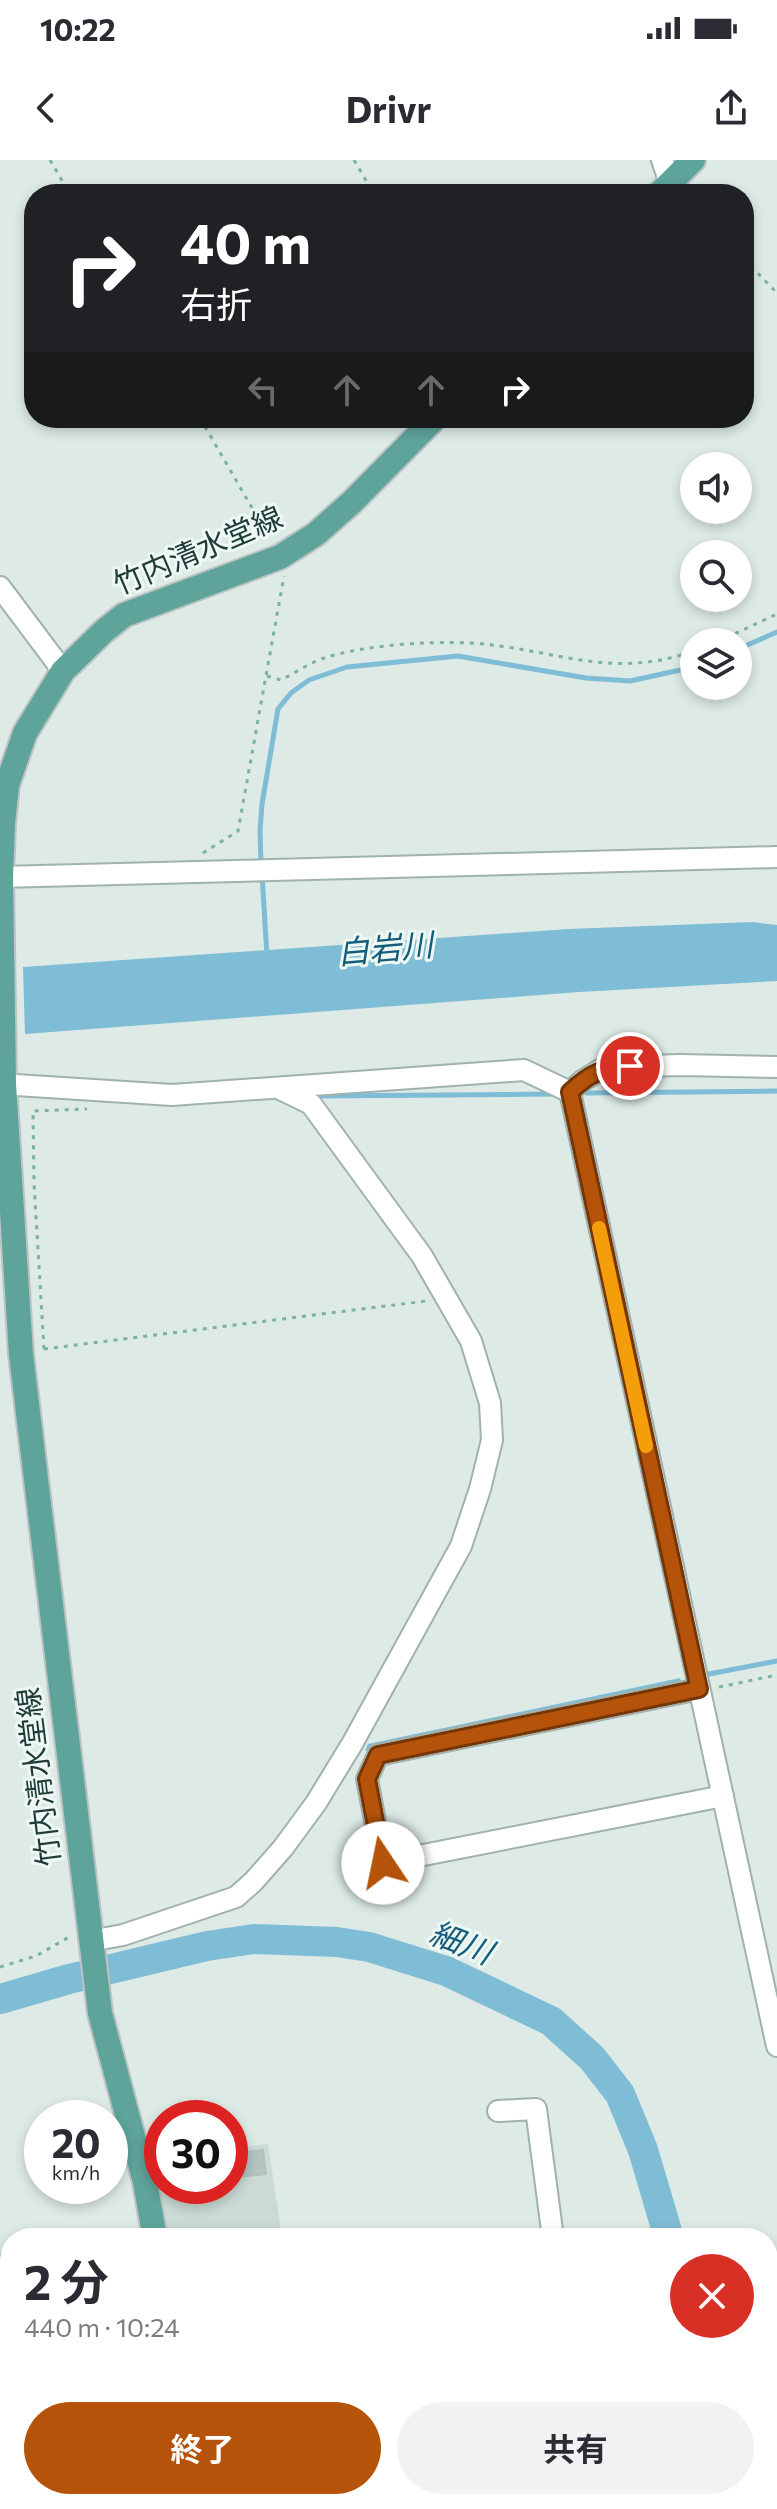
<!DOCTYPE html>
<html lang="ja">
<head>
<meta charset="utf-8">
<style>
	body { margin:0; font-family:Commissioner,"Noto Sans JP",sans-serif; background:#f2f2f3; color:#2b2b33; height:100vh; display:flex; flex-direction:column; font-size:30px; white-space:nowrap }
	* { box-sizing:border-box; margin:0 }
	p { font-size:26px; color:#7c7c81 }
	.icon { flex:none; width:44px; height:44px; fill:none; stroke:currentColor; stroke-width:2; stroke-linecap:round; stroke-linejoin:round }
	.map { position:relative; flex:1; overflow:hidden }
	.sheet { position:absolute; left:0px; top:2068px; width:778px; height:282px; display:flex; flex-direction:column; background:#fff; border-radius:32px 32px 0 0; box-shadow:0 4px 12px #0003 }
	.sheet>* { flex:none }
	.guide { position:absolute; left:24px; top:24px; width:730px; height:244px; border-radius:32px; box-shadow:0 4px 12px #0003; background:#202124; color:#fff; overflow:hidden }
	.tools { position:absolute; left:680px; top:292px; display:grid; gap:16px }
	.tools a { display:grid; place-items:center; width:72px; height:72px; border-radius:50%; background:#fff; box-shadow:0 4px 12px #0003; font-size:40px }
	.speed { position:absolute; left:24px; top:1940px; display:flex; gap:16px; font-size:40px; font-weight:700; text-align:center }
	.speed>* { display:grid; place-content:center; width:104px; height:104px; border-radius:50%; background:#fff; box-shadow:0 4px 12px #0003; line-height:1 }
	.speed small { font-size:20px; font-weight:400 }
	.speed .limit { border:12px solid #d22; background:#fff; color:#111 }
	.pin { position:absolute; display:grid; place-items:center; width:68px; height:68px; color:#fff; margin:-34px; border:4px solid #fff; border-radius:50%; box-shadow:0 2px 8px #0007 }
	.me { position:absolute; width:88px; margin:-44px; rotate:349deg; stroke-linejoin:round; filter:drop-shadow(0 0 6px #0008) }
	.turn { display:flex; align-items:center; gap:28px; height:168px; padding:0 24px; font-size:36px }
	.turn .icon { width:104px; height:104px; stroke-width:2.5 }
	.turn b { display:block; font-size:56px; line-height:68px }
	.lanes { display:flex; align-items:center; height:76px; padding:0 24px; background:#0003; justify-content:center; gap:40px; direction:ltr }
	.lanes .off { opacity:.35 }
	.round { display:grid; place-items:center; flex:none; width:84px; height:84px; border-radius:42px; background:#f2f2f3 }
	.headline { display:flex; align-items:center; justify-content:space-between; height:136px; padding:0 24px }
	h1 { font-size:48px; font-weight:700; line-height:60px }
	.cta { display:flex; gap:16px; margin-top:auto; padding:16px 24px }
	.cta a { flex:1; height:92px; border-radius:48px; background:#b45309; color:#fff; font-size:32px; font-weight:700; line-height:92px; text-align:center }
	.cta a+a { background:#f2f2f3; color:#2b2b33 }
	.status { display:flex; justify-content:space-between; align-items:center; height:56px; padding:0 40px; background:#fff; direction:ltr }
	.status svg { height:22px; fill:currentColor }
	header { display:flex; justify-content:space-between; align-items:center; height:104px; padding:0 24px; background:#fff; font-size:36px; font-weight:700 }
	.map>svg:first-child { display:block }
</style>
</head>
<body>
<div class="status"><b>10:22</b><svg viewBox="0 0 49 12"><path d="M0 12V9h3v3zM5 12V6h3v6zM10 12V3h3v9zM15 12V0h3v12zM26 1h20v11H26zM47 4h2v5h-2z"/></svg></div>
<header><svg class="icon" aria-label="back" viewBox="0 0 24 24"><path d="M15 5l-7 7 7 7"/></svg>Drivr<svg class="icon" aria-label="share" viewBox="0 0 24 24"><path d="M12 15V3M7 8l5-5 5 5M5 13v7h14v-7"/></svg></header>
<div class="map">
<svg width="777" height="2349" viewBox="0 0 777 2349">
	<rect width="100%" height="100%" fill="#ddeae6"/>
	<path fill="#cbdad5" d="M268,1984l14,94h-111l-9,-9 -12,-67 4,-4 8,-1v29h68v-37z"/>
	<path fill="#b4dec5" d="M10,2186v74l-10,-11v-62z"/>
	<g fill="#7fbcd5">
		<path d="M753,762l24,3v56l-198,11 -554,42 -2,-67 546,-38z"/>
		<path d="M680,1518l2,7 -317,66 3,-7z"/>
	</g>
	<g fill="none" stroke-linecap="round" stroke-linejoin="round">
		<g stroke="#7fbcd5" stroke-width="5">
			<path d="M738,489l39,-17"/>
			<path d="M261,704l-1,-33 2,-27 16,-95 13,-16 18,-13 38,-13 111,-11 128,22 44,3 64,-14"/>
			<path d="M262,714l5,82"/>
			<path d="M587,933l190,-2"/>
			<path d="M318,936l237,-2"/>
			<path d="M709,1514l68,-13"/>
		</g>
		<g stroke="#7fbcd5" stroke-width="30">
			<path d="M0,1839l69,-20 138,-33 47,-7 83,3 32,5 77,24 105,50 41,37 28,36 23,56 26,88"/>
			<path d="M705,2340l1,9"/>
		</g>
	</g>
	<path fill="#b2c5c0" stroke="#afc4be" stroke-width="2" d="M263,1990l3,24 -36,4v-24z"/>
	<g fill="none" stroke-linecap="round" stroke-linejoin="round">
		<defs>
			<g id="minor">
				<path d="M662,0l8,23"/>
				<path d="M0,427l63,84"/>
				<path d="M0,717l777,-20"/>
				<path d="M0,924l172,11 352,-25 46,22"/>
				<path d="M570,932l207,954"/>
				<path d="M570,932l12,-11 23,-14 76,-2 96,2"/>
				<path d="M699,1529l-321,66 -11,24 16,84 340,-67"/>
				<path d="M90,1781l33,-6 113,-38 17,-15 30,-34 33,-45 36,-59 109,-198 19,-57 12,-49 -2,-37 -19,-62 -49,-85 -111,-152 -33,-16"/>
				<path d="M498,1951l38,-2 17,129"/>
				<path d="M0,2264l10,11"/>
				<path d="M70,2340l6,9"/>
				<path d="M738,2340l1,9"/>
				<path d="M320,2349l11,-9"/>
				<path d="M611,2349l2,-9"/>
			</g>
			<g id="major">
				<path d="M659,34l34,-34"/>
				<path d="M155,2078l-10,-56 -45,-169 -79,-659 -17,-270 -3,-207 2,-54 4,-38 18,-52 38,-62 41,-40 20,-16 156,-58 36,-23 36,-32 83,-84"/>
				<path d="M0,2106l10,-1"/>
				<path d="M768,2174l9,2"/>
				<path d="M153,2349v-9"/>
			</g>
		</defs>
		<use href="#minor" stroke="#a0b2ae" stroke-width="24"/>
		<use href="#major" stroke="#bcc4c3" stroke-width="28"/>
		<g stroke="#7bb1a7" stroke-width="3" stroke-dasharray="4 6" stroke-linecap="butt">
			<path d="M50,0l20,34"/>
			<path d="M354,0l20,34"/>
			<path d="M744,99l33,34"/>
			<path d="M200,258l70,121"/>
			<path d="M717,482l60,-28"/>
			<path d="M267,516l14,4c14,-7 28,-17 43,-22 41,-13 103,-17 146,-15 84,5 138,38 224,8"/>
			<path d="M203,693l35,-22 46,-255"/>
			<path d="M44,1189l-10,-166 -1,-72 54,-2"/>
			<path d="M44,1189l382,-48"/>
			<path d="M719,1527l58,-12"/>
			<path d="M0,1807l36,-11 33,-19"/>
			<path d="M0,2219h10"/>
		</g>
		<use href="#minor" stroke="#fff" stroke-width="20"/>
		<use href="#major" stroke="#5ea49b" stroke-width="24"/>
	</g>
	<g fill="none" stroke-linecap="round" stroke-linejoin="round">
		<defs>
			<path id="route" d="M383,1703l-16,-84 11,-24 321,-66 -129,-597c20,-19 32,-24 60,-26"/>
		</defs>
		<use href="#route" stroke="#753606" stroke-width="20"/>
		<use href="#route" stroke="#b45309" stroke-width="14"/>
		<path stroke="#f59e0b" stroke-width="14" d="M599,1068l47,218"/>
	</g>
	<g text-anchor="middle" stroke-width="6" stroke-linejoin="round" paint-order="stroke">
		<g font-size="30" fill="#1e3b37" stroke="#edf7f3">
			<text transform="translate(198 391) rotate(-23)" y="10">竹内清水堂線</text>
			<text transform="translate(39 1617) rotate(-97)" y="10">竹内清水堂線</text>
		</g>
		<g font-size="32" font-style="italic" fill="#145c7b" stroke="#edf7f3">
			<text transform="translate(385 789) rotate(-5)" y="11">白岩川</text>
			<text transform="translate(461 1783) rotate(21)" y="11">細川</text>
		</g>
	</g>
</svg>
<div class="tools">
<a><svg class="icon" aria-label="sound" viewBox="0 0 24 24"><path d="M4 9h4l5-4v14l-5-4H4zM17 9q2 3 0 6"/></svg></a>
<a><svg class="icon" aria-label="search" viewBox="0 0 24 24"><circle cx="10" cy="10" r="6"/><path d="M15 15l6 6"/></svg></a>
<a><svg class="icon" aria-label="layers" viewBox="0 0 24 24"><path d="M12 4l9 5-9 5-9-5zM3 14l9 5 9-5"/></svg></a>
</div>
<div class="speed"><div>20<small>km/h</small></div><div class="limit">30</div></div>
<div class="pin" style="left:630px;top:906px;background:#d93025"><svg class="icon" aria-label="arrive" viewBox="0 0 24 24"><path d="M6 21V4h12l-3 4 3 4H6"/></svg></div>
<svg class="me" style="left:383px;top:1703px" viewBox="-20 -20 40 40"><circle r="19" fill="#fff"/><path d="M0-13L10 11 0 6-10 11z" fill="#b45309"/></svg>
<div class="guide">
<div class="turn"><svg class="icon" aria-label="right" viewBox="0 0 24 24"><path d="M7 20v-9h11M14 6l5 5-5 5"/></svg><div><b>40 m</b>右折</div></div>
<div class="lanes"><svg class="icon off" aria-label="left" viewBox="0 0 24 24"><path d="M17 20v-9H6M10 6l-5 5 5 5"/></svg><svg class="icon off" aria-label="ahead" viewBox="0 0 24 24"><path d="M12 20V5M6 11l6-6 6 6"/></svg><svg class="icon off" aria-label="ahead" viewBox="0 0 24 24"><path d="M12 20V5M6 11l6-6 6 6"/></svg><svg class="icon" aria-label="right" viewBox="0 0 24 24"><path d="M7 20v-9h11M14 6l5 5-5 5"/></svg></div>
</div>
<section class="sheet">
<div class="headline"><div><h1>2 分</h1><p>440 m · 10:24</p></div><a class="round" style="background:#d93025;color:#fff"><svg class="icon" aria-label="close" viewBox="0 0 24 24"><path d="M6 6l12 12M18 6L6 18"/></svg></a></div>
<div class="cta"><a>終了</a><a>共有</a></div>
</section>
</div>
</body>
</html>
